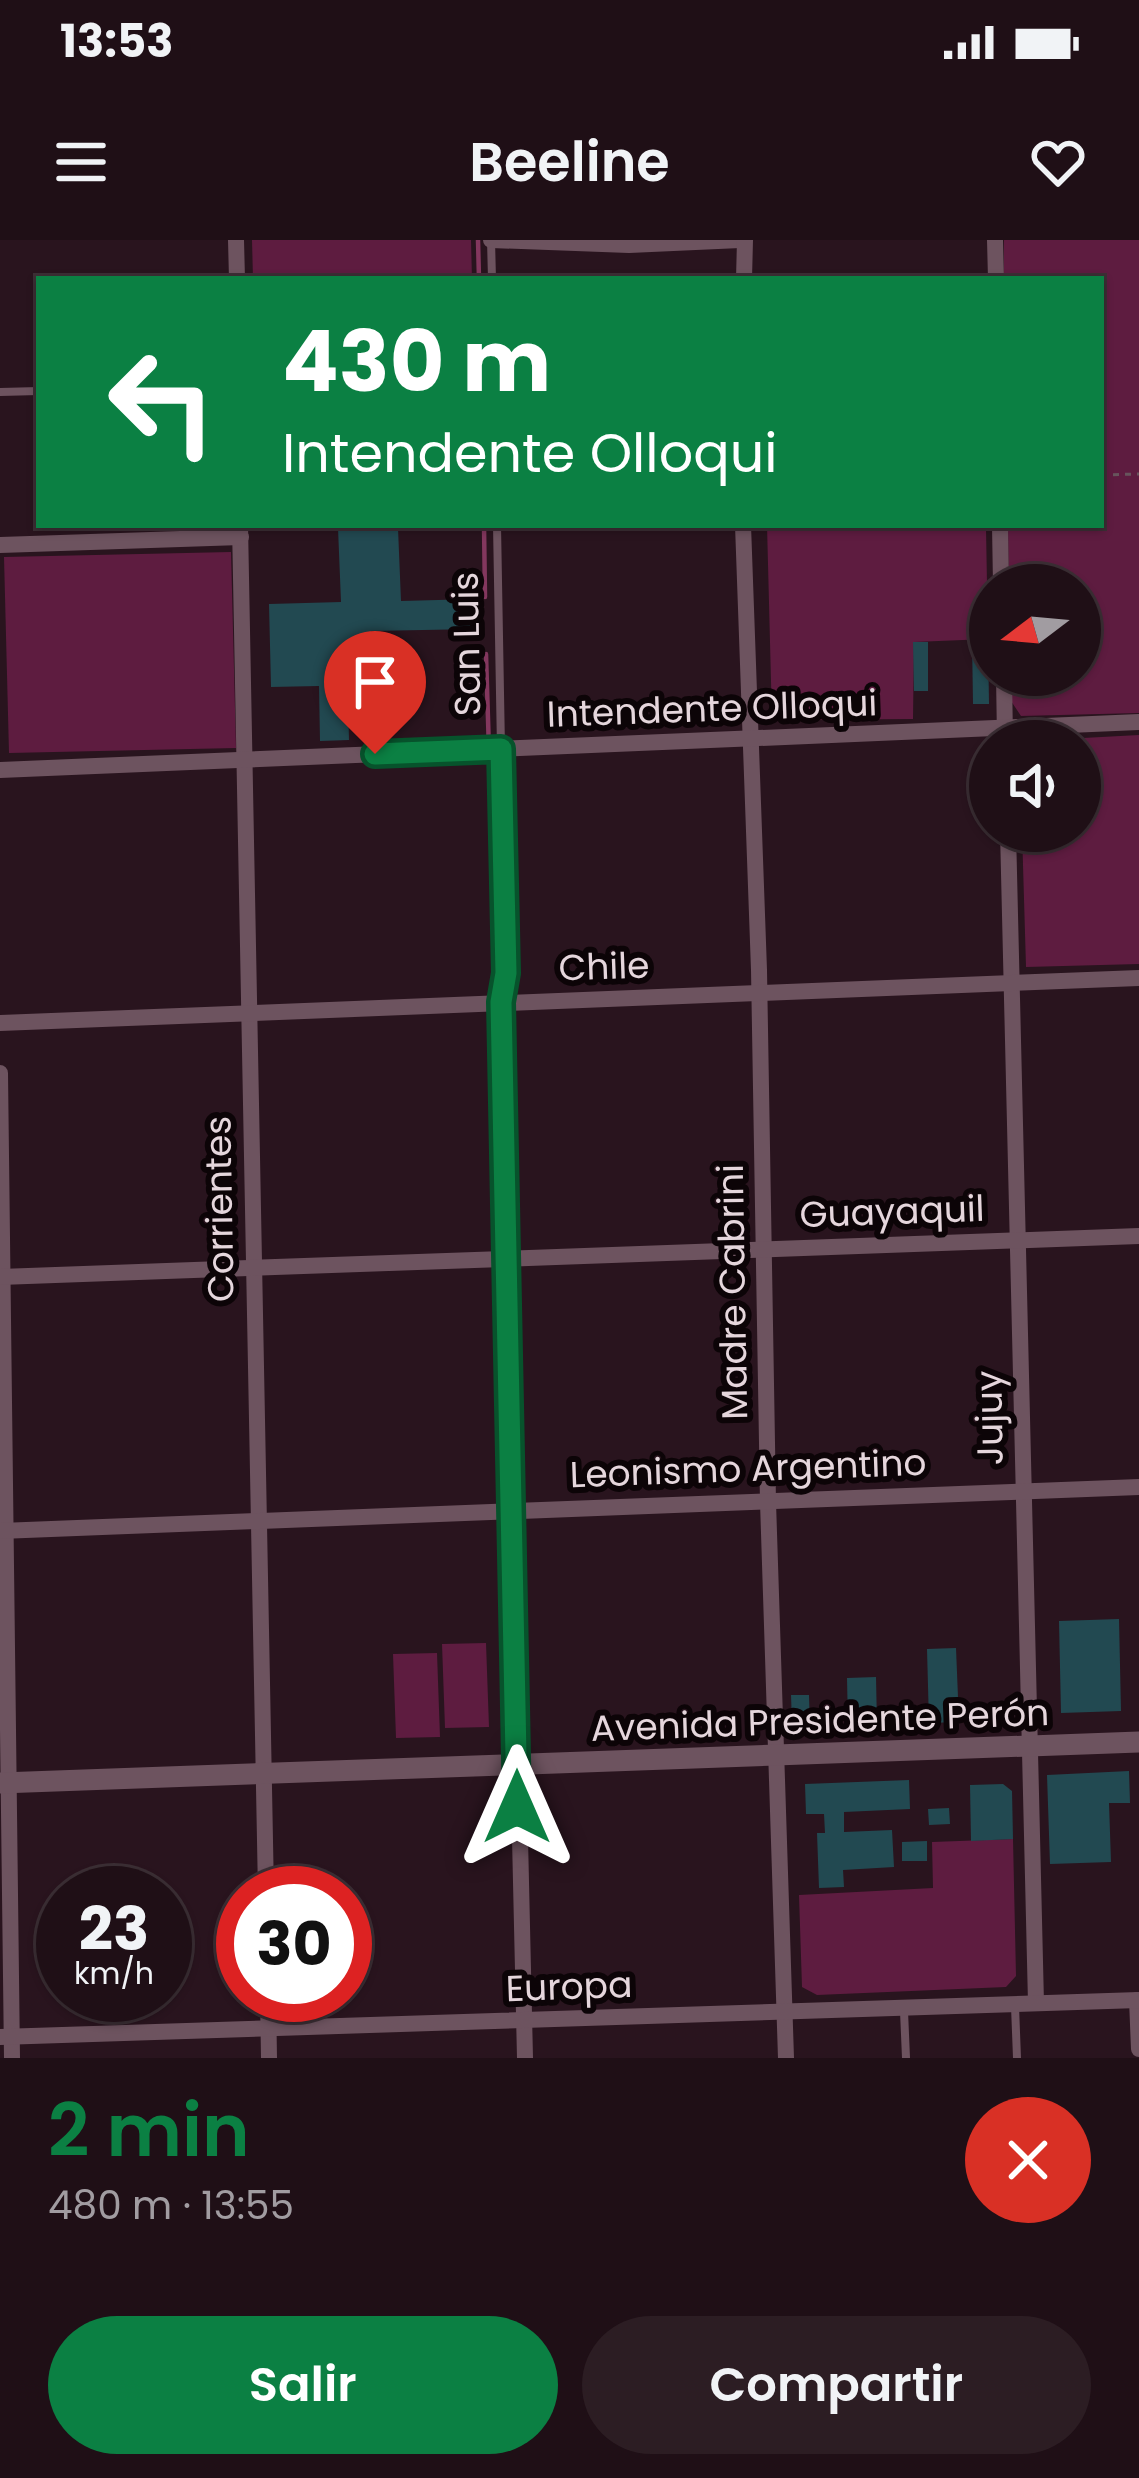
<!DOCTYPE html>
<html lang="es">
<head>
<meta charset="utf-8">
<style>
	body { margin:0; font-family:Poppins,sans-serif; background:#2c1d23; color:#f1f3f6; height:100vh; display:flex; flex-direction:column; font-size:45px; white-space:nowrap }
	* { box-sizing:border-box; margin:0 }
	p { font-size:39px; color:#a19ca1 }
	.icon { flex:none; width:66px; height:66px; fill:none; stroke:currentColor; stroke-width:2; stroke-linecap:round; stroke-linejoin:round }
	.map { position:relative; height:1818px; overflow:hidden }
	.details { display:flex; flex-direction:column; background:#1f0f16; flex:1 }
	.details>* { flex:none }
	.guide { position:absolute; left:36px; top:36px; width:1068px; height:252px; border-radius:0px; box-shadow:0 3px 9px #0004,0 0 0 3px #3c2f35; background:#0b8043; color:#fff; overflow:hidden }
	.needle { width:78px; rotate:254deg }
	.tools { position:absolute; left:969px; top:324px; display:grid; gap:24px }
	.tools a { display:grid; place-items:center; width:132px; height:132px; border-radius:50%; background:#1f0f16; box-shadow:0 3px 9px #0004,0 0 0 3px #3c2f35; font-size:60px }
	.speed { position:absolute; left:36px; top:1626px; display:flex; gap:24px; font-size:60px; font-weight:700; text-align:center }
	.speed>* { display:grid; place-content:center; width:156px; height:156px; border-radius:50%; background:#1f0f16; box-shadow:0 3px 9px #0004,0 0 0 3px #3c2f35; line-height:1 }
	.speed small { font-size:30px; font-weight:400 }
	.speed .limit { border:18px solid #d22; background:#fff; color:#111 }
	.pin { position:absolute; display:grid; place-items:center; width:102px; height:102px; color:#fff; margin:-123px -51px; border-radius:50% 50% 50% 0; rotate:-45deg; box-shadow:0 0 12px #0007 }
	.pin .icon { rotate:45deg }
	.me { position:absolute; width:132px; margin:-66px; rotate:0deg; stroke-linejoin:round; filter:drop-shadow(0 0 9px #0008) }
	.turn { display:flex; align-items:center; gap:42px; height:252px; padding:0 48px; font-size:54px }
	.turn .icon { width:156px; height:156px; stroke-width:2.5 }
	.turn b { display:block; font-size:84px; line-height:102px }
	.round { display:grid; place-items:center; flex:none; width:126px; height:126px; border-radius:63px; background:#2c1d23 }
	.head { display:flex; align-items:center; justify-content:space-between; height:204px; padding:0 48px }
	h1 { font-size:72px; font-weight:600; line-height:90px; color:#0b8043 }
	.cta { display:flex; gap:24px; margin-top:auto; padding:24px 48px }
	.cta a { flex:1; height:138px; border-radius:72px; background:#0b8043; color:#fff; font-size:48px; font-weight:600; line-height:138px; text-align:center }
	.cta a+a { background:#2c1d23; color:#f1f3f6 }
	.status { display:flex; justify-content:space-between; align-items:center; height:84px; padding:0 60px; background:#1f0f16; direction:ltr }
	.status svg { height:33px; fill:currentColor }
	header { display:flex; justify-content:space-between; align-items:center; height:156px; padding:0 48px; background:#1f0f16; font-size:54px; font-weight:600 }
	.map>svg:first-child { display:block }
</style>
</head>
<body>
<div class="status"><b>13:53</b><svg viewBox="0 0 49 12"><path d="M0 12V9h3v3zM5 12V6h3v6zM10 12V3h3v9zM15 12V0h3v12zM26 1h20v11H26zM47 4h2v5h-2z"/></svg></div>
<header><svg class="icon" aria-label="menu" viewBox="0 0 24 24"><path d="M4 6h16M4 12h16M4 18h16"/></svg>Beeline<svg class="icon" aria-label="heart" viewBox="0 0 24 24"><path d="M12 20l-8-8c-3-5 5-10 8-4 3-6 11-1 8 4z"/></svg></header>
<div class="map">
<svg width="1139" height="1818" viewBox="0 0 1139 1818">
	<rect width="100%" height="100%" fill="#29141e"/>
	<g fill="#5e1c40">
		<path d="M252,0h219l1,39h-219z"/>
		<path d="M1004,0h135v473l-118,3 -10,-15v-26h69v-90h-71l-1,-60h93v-246h-97z"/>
		<path d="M767,285l219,3 2,111 -74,3 -1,77 -141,1z"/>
		<path d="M231,312l5,196 -227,5 -5,-196z"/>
		<path d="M1139,495v229l-113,3 -4,-136h58v-90h-53z"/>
		<path d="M486,1403l3,84 -44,1 -3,-84z"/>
		<path d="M437,1413l3,84 -44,1 -3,-84z"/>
		<path d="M1013,1599l3,137 -10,11 -189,8 -15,-8 -3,-92 134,-7 -1,-46z"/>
	</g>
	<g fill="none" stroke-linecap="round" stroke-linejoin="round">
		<g stroke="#83375e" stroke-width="4.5">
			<path d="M478,0l1,39"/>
			<path d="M484,285l1,72"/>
			<path d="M486,414l9,291"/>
		</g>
	</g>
	<g fill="#224951">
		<path d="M886,285h47v4l-47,1z"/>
		<path d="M338,288h60l3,73 74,-2v30l-104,2v27h-24l2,82 -29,1 -1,-55 -48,1 -2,-83 72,-2z"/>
		<path d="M972,399h16l1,65h-16z"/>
		<path d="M913,402h15v49h-14z"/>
		<path d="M1119,1379l2,92 -60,2 -2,-92z"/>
		<path d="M956,1408l3,74 -30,1 -2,-74z"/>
		<path d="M876,1437l1,48 -29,1 -1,-48z"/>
		<path d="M791,1455h18l1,33 -18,-5z"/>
		<path d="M1129,1531l1,32h-21l2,59 -61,2 -3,-89z"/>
		<path d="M909,1540l1,29 -66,3v20l48,-2 2,37 -51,3 1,17 -25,1 -2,-55h8l-1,-19h-18l-1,-30z"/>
		<path d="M1003,1544l9,7 1,48 -42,2 -1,-56z"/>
		<path d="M949,1568l1,16 -21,1 -1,-16z"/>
		<path d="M927,1601v20h-25v-19z"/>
	</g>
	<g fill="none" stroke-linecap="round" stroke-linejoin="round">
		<path stroke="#67545c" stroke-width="3" stroke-dasharray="6 6" stroke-linecap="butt" d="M1101,235l38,-1"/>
		<g stroke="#6d535f" stroke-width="8">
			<path d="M491,0l1,39"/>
			<path d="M0,152l39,-1"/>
			<path d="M497,285l8,447 -4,30"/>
			<path d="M1015,1766l2,52"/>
			<path d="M904,1771l2,47"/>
		</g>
		<g stroke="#6d535f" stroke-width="16">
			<path d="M236,0l1,39"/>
			<path d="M491,0l138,5 111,-5"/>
			<path d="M995,0l1,39"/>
			<path d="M744,39l1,-39"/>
			<path d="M240,285l26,1368"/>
			<path d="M743,285l16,445 9,532 18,556"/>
			<path d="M1000,285l1,60"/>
			<path d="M0,305l241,-8"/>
			<path d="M1004,435l1,65"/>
			<path d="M0,530l1139,-48"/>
			<path d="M1008,591l28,1172"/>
			<path d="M501,762l24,1056"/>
			<path d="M0,783l1139,-45"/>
			<path d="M0,833l12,985"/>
			<path d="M0,1037l1139,-41"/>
			<path d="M0,1291l1139,-44"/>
			<path d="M268,1755l1,63"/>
			<path d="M1137,1760l2,49"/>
			<path d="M0,1797l1139,-37"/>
		</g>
		<path stroke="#6d535f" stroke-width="21" d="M0,1543l1139,-41"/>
	</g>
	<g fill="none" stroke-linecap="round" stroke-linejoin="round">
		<defs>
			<path id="route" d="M375,514l126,-5 5,224 -5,29 16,805"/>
		</defs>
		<use href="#route" stroke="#07532c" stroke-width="30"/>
		<use href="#route" stroke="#0b8043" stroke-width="21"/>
	</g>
	<g text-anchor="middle" stroke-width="12" stroke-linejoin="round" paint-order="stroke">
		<g font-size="36" fill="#e5d6dc" stroke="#0c0407">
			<text transform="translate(466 404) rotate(-91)" y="13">San Luis</text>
			<text transform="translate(712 468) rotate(-2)" y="13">Intendente Olloqui</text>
			<text transform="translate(604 726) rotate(-2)" y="13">Chile</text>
			<text transform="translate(219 969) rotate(-91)" y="13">Corrientes</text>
			<text transform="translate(892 971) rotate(-2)" y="13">Guayaquil</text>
			<text transform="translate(732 1052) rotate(-91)" y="13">Madre Cabrini</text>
			<text transform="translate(989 1178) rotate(-91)" y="13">Jujuy</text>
			<text transform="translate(748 1228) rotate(-2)" y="13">Leonismo Argentino</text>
			<text transform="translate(820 1480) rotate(-2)" y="13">Avenida Presidente Perón</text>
			<text transform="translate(569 1746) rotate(-2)" y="13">Europa</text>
		</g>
	</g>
</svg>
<div class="tools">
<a><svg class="needle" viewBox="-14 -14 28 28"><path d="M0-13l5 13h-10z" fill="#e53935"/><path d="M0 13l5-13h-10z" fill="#a19ca1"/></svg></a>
<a><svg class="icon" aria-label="sound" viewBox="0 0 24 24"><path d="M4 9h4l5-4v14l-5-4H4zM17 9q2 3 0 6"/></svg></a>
</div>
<div class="speed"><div>23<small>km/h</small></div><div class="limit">30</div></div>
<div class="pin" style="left:375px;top:514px;background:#d93025"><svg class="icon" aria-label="arrive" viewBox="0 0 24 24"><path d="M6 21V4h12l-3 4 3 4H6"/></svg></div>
<svg class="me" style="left:517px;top:1567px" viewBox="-20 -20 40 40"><path d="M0-17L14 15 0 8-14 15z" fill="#0b8043" stroke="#fff" stroke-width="4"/></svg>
<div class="guide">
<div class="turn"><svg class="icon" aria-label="left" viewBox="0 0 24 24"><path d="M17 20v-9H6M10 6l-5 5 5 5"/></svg><div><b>430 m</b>Intendente Olloqui</div></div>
</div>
</div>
<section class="details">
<div class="head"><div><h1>2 min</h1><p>480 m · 13:55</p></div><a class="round" style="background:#d93025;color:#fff"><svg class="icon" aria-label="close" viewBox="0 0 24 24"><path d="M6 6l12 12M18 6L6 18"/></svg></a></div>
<div class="cta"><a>Salir</a><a>Compartir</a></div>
</section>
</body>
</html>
